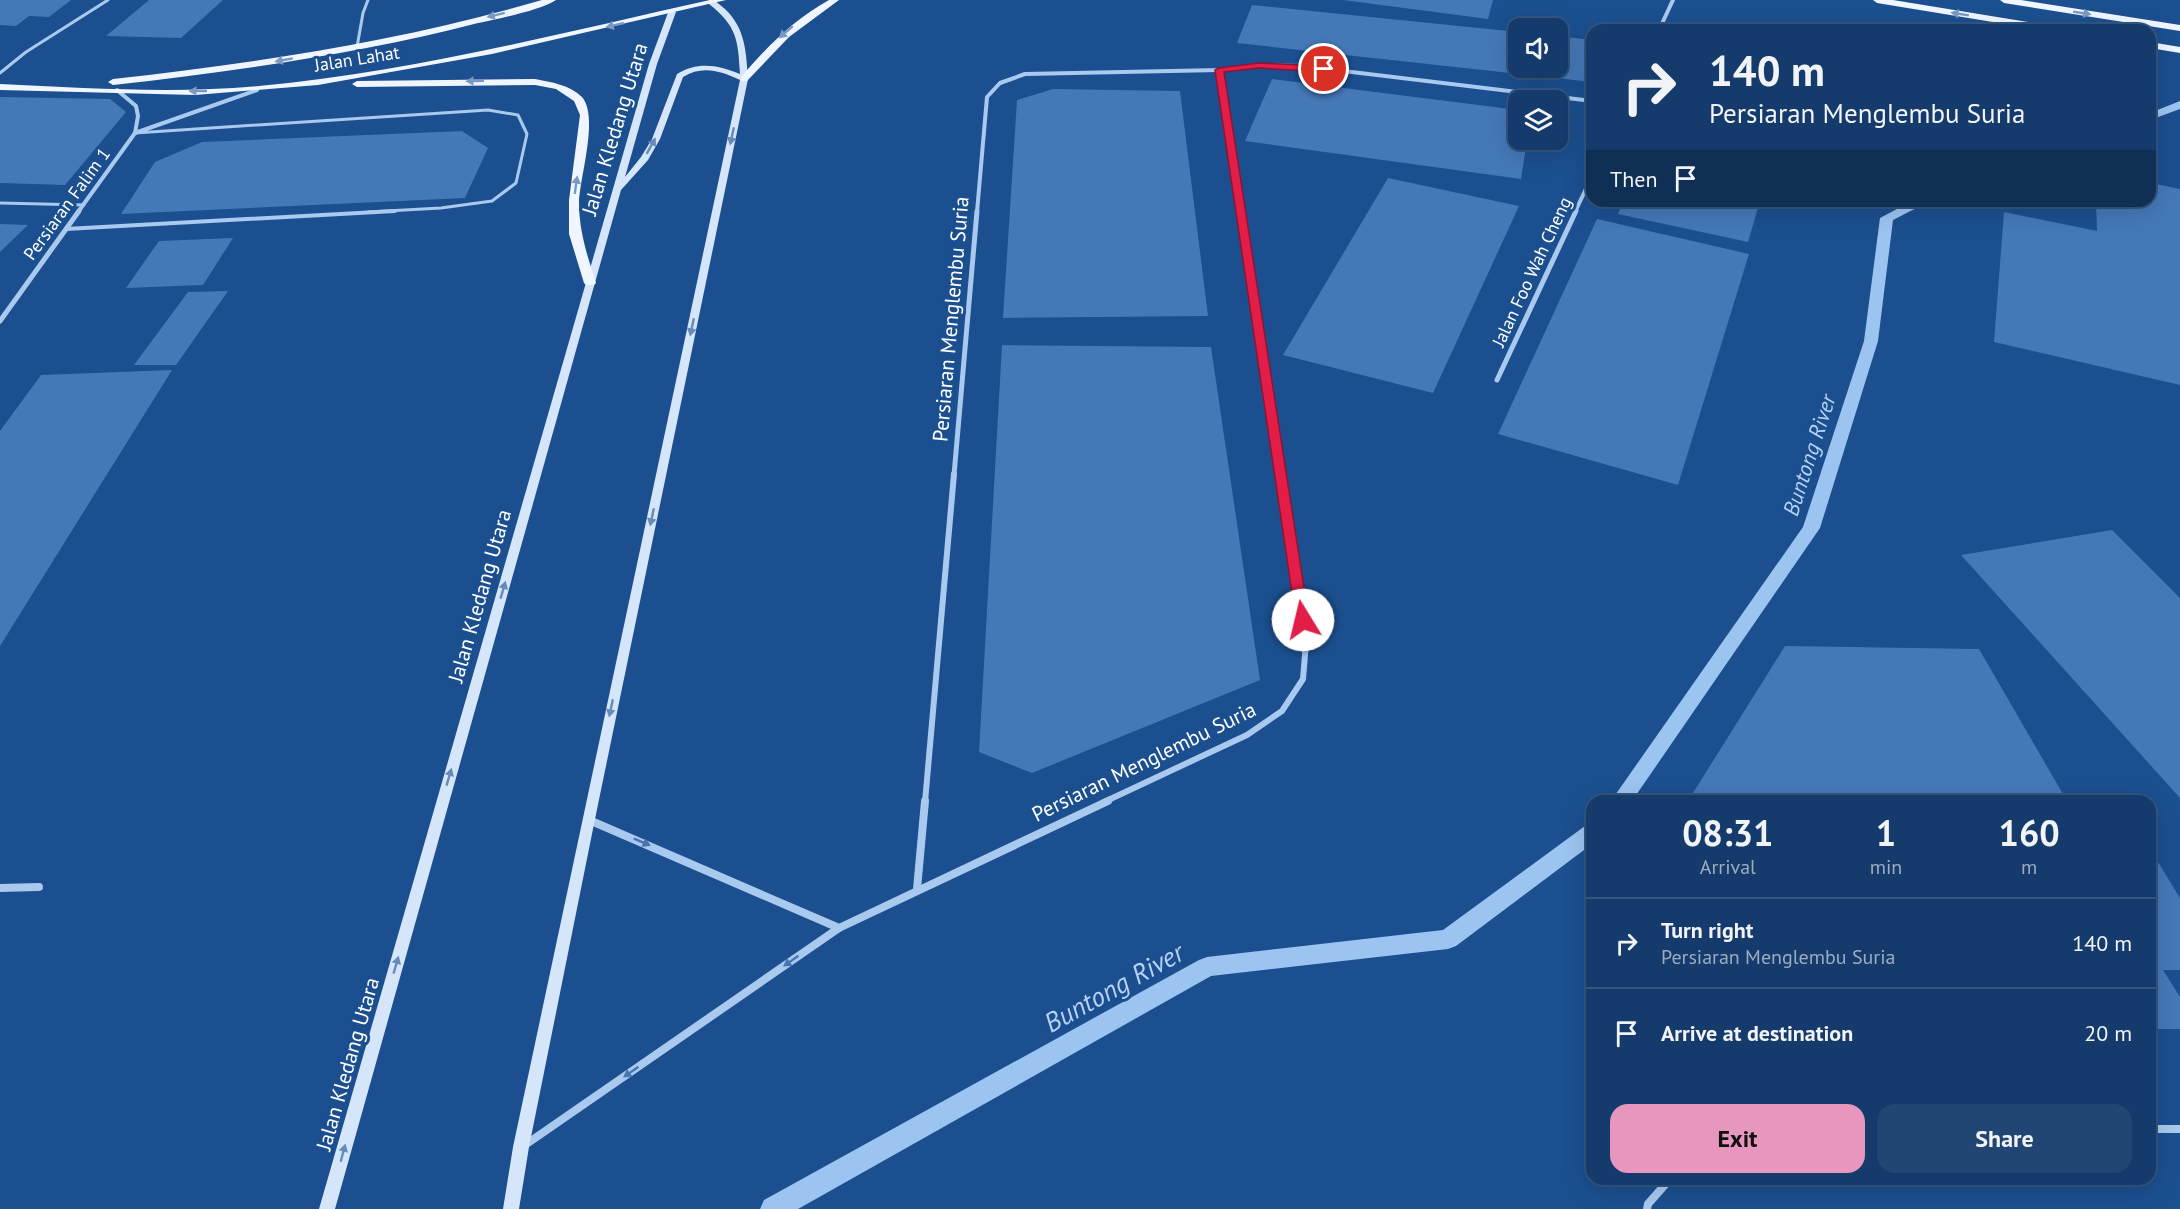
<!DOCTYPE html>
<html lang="en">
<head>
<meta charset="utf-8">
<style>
	body { margin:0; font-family:"PT Sans",sans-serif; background:#214673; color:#f1f3f6; height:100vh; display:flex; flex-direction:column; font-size:22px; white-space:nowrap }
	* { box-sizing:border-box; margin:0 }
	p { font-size:20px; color:#9dadc1 }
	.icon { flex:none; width:33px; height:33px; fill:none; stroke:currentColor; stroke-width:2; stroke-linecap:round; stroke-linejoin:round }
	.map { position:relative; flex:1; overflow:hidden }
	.sheet { position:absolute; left:1586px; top:795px; width:570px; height:390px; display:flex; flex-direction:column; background:#143b6b; border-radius:18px; box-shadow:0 6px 24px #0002,0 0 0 2px #33557e }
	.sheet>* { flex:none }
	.banner { position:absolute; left:1586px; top:24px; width:570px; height:183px; border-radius:18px; box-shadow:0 6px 24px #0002,0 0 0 2px #33557e; background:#143b6b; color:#f1f3f6; overflow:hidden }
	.controls { position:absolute; left:1508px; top:18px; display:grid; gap:12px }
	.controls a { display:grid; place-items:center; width:60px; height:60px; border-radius:12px; background:#143b6b; box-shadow:0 6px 24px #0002,0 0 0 2px #33557e; font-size:30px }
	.pin { position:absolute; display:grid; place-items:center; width:51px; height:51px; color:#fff; margin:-26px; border:3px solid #fff; border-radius:50%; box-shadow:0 2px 6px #0007 }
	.me { position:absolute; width:66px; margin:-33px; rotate:351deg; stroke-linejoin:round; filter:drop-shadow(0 0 4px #0008) }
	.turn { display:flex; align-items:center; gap:21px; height:126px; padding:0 24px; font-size:27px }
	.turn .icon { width:78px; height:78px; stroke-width:2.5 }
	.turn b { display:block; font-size:42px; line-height:51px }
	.then { display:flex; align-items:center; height:57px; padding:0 24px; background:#0003; gap:12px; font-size:22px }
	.eta { display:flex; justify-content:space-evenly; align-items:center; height:102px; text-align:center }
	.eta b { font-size:36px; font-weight:800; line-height:42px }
	.action { display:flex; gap:12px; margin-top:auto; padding:12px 24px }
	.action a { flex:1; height:69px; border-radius:18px; background:#e797bd; color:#111; font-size:24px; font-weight:800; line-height:69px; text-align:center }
	.action a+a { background:#214673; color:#f1f3f6 }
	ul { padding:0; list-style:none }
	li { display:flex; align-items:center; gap:18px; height:90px; padding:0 24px; border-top:2px solid #33557e }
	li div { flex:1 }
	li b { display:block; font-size:22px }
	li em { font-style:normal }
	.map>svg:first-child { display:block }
</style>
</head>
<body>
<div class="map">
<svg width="2180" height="1209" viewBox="0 0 2180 1209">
	<rect width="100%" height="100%" fill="#1b4f8f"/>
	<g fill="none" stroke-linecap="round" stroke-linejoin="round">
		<g fill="#9cc4f0" fill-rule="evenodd">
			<path d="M2180,101v8l-30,11v-7z"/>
			<path d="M1912,201h18l-37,19 -15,121 -58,187 -188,273h-21l192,-274 61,-186 16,-123z"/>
			<path d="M1592,824v20l-136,102 -8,3 -237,27 -413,233h-38l4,-9 435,-240 8,-3 236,-27 142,-104z"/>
		</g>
	</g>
	<g fill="#4478b7">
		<path d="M0,0h71l-22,17 -20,-1 -13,10 -16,-1z"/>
		<path d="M149,0h74l-42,38 -75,-2z"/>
		<path d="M1343,0h150l-5,19z"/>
		<path d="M1252,5l266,27v36h39v-32l35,4v42l-355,-39z"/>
		<path d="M1272,79l246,31v30h9l-6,39 -276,-38z"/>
		<path d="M1053,89l127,2 28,225 -205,2 14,-218z"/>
		<path d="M0,97l110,2 16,13 -61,73 -65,-2z"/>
		<path d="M462,131l26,17 -23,50 -344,16 34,-52 47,-20z"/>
		<path d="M1388,178l131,28 -86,187 -150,-38z"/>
		<path d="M2150,183l30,6v196l-186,-43 10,-130 93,19 -1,-30h54z"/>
		<path d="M1624,201h136l-12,41 -130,-28z"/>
		<path d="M1597,219l152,35 -71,231 -180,-51z"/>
		<path d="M0,224l28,1 -28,27z"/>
		<path d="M233,238l-30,47 -77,3 33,-47z"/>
		<path d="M228,291l-52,74h-42l54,-73z"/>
		<path d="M1002,345l209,2 49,333 -228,93 -53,-21z"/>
		<path d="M172,370l-172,276v-215l41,-56z"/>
		<path d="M2112,530l68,68v200l-219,-243z"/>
		<path d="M1785,646l194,3 88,152h-379z"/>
		<path d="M2150,849l30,49v72h-17l17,27v32h-30z"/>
	</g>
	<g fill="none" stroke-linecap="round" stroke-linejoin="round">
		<g stroke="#a9c9ee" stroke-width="3">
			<path d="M357,47l6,-34 5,-13"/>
			<path d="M0,73l26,-21 82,-52"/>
			<path d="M135,133l353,-23 30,5 9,19 -11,49 -24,18 -51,7 -73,4"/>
			<path d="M0,203l84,2"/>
		</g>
		<path stroke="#a9c9ee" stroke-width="4" d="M66,229l329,-18"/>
		<g stroke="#a9c9ee" stroke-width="4">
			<path d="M1659,30l14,-30"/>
			<path d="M1219,70l22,142"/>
			<path d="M135,133l122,-43"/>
			<path d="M78,212l57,-79 3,-17 -2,-10 -19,-16"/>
			<path d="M977,212l10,-115 13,-14 25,-9 194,-4 40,-5 43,1 290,35"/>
			<path d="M1575,212l17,-36"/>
		</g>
		<g stroke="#a9c9ee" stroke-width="5">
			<path d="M1240,211l41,264"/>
			<path d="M0,321l79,-110"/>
			<path d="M1497,380l79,-169"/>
			<path d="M954,475l23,-264"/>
		</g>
		<g stroke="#a9c9ee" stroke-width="6">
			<path d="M925,802l29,-328"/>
			<path d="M1104,802l143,-67 35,-24 21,-32 3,-36 -26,-169"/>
		</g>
		<g stroke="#a9c9ee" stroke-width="8">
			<path d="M589,820l250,108"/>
			<path d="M0,888l39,-1"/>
			<path d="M917,889l8,-88"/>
			<path d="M2150,1129h30"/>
			<path d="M525,1145l314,-217 269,-127"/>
			<path d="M1647,1209l1,-5 22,-25"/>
		</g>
		<path fill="#d6e6fa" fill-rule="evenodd" d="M709,0c7,0 11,5 16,9 21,20 21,44 23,70l-153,740 -66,328 -10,62h-16l10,-62 227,-1067c-19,-9 -38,-15 -57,-3l-23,62 -12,21 -27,30 -286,1019h-16l330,-1145 20,-54 7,2 -19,52 -32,113 16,-20 11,-18 25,-65c21,-13 41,-9 63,0 -2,-34 -3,-48 -31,-70z"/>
		<g fill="#f0f6ff" fill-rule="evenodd">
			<path d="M542,0h14c-14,10 -59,19 -78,23 -120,31 -242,48 -365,62l-5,-3 5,-3c145,-16 289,-38 429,-79z"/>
			<path d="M710,0h16l-234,54 -174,31 -123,10 -195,-5v-6c86,4 173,10 259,2 153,-14 302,-53 451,-86z"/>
			<path d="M829,0h10l-50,37 -42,44h-6v-4c26,-30 52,-57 88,-77z"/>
			<path d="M1873,0h20l166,27 5,3h-22l-165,-27z"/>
			<path d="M2000,0h21l159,25v6l-176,-28z"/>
			<path d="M2150,42l30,5v6l-30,-5z"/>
			<path d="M535,79c16,3 35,6 47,18 17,20 -2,79 -3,105 0,29 8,53 17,81l-2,2h-8l-2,-2 -15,-49v-34l11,-85 -6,-14 -18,-12 -21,-4 -178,2 -5,-3 5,-3z"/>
		</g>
	</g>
	<defs><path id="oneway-solid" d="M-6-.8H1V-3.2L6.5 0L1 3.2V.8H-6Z" transform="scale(1.5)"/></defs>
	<g fill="#7b9ac1">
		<use href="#oneway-solid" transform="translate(2082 13) rotate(9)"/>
		<use href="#oneway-solid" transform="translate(1960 14) rotate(-171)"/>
		<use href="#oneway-solid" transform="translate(496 15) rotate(166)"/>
		<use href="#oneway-solid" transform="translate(615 25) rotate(167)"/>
		<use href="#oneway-solid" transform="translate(786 32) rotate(139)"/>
		<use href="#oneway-solid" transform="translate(284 60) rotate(170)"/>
		<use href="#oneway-solid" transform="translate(475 81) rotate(179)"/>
		<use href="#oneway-solid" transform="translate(198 91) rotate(-180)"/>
		<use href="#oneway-solid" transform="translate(576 185) rotate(-82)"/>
	</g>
	<g fill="#668bba">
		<use href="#oneway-solid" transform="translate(732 136) rotate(102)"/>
		<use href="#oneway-solid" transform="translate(651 146) rotate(-61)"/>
		<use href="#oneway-solid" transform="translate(692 327) rotate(102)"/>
		<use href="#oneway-solid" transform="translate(652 517) rotate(102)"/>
		<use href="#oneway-solid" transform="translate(503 590) rotate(-74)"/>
		<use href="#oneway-solid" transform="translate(611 708) rotate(102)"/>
		<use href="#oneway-solid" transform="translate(449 777) rotate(-74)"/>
		<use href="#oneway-solid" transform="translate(396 965) rotate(-74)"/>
		<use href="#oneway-solid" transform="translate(343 1153) rotate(-75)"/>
	</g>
	<g fill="#4674ac">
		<use href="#oneway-solid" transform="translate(642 842) rotate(23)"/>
		<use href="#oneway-solid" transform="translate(791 961) rotate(145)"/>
		<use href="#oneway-solid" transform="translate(631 1072) rotate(145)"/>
	</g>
	<path fill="#e11d48" stroke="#92132f" stroke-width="1.5" d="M1259,63l65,3 4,3 -4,3 -65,-4 -35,4 85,548 -6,5 -7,-5 -81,-550 4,-2z"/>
	<g text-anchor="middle" stroke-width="6" stroke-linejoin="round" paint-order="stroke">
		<g font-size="18" fill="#fff" stroke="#1b4f8f">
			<text transform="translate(357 59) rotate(-9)" y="6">Jalan Lahat</text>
			<text transform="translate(67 204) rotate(-54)" y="6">Persiaran Falim 1</text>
			<text transform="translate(1532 272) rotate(-65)" y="6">Jalan Foo Wah Cheng</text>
		</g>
		<g font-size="21" fill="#fff" stroke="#1b4f8f">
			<text transform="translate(615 129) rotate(-73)" y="7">Jalan Kledang Utara</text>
			<text transform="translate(951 319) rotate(-85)" y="7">Persiaran Menglembu Suria</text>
			<text transform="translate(480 596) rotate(-74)" y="7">Jalan Kledang Utara</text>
			<text transform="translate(1144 762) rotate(-26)" y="7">Persiaran Menglembu Suria</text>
			<text transform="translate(348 1064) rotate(-74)" y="7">Jalan Kledang Utara</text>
		</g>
		<g font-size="22" font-style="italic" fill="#b5d3f5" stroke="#1b4f8f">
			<text transform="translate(1809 455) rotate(-72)" y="8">Buntong River</text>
		</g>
		<g font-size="27" font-style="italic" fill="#b5d3f5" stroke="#1b4f8f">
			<text transform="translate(1114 988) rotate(-29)" y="9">Buntong River</text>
		</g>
	</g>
</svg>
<div class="controls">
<a><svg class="icon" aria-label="sound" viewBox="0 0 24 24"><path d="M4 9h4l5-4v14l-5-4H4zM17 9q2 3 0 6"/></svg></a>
<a><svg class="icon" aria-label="layers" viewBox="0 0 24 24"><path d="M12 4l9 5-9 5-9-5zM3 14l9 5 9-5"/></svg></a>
</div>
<div class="pin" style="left:1324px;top:69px;background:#d93025"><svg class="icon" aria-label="arrive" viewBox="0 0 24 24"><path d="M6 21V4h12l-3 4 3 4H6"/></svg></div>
<svg class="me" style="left:1303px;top:620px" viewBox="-20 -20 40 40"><circle r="19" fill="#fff"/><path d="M0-13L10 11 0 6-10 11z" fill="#e11d48"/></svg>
<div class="banner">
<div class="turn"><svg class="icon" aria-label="right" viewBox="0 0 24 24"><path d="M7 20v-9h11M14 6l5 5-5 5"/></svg><div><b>140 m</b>Persiaran Menglembu Suria</div></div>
<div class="then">Then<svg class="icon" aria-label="arrive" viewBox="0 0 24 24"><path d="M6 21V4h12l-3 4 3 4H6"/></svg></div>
</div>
<section class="sheet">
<div class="eta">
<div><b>08:31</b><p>Arrival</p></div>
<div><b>1</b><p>min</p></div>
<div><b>160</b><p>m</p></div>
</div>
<ul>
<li><svg class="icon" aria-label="right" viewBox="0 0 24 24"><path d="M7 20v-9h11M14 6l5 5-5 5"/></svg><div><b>Turn right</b><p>Persiaran Menglembu Suria</p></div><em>140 m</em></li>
<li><svg class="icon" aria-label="arrive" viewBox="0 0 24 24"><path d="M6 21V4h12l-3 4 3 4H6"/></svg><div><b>Arrive at destination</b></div><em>20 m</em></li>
</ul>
<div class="action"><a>Exit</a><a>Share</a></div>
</section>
</div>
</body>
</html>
